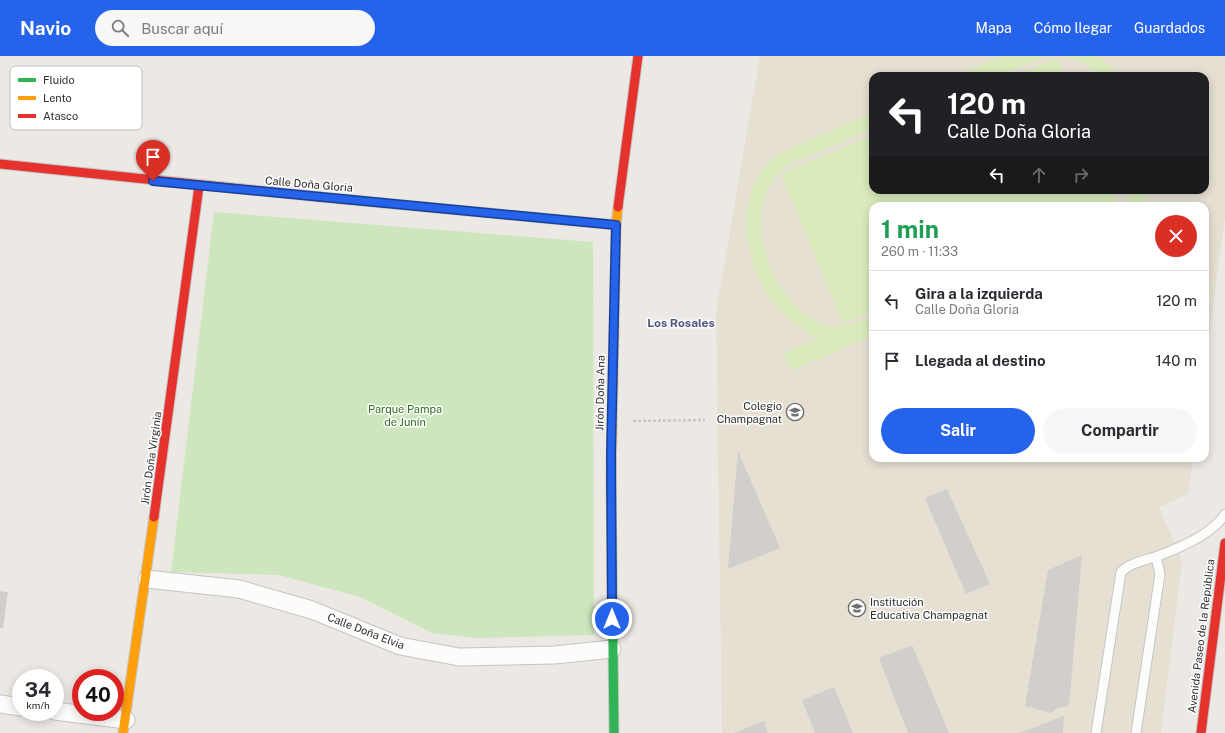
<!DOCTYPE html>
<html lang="es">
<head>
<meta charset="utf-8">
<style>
	body { margin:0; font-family:"Public Sans",sans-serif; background:#f7f7f7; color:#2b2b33; height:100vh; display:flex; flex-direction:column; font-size:15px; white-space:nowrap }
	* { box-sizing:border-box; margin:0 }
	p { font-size:13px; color:#7c7c81 }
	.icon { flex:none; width:22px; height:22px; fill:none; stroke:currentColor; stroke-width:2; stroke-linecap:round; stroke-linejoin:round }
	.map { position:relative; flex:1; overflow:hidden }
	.side { position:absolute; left:869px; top:146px; width:340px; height:260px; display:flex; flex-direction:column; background:#fff; border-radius:12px; box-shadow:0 2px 10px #0003 }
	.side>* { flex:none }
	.hud { position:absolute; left:869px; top:16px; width:340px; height:122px; border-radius:12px; box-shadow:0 2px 10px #0003; background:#202124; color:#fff; overflow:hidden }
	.speed { position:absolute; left:12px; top:613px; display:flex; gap:8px; font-size:20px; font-weight:700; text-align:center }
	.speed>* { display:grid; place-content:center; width:52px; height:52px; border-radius:50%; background:#fff; box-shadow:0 2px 10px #0003; line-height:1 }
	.speed small { font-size:10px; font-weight:400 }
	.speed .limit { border:6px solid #d22; background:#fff; color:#111 }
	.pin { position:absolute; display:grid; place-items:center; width:34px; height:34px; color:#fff; margin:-41px -17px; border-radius:50% 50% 50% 0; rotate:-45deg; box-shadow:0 0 4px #0007 }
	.pin .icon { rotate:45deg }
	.me { position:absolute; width:44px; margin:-22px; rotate:0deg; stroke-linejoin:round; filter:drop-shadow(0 0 3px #0008) }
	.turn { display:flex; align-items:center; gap:14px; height:84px; padding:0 12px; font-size:18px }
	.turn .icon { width:52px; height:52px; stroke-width:2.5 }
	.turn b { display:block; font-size:28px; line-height:34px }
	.lanes { display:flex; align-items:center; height:38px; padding:0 12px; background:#0003; justify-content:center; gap:20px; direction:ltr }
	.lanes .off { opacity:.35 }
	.round { display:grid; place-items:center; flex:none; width:42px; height:42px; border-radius:21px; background:#f7f7f7 }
	.summary { display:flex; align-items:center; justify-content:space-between; height:68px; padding:0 12px }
	h1 { font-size:24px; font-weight:700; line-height:30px; color:#1e9e55 }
	.action { display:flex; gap:8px; margin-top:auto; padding:8px 12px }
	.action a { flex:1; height:46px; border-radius:24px; background:#2563eb; color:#fff; font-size:16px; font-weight:700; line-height:46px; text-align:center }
	.action a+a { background:#f7f7f7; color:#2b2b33 }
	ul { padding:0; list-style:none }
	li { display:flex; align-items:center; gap:12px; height:60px; padding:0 12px; border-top:1px solid #e1e1e2 }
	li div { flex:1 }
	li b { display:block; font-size:15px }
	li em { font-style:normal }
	header { display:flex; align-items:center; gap:24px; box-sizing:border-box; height:56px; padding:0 20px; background:#2563eb; color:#fff }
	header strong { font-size:19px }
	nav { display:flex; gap:22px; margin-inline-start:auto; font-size:14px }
	.search { width:280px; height:36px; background:#f7f7f7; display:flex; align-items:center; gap:10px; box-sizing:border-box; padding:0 14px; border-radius:22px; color:#7c7c81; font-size:15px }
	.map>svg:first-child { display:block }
</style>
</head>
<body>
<header>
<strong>Navio</strong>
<div class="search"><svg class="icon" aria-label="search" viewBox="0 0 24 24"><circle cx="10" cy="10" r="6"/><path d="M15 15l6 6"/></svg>Buscar aquí</div>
<nav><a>Mapa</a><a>Cómo llegar</a><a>Guardados</a></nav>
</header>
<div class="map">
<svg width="1225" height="677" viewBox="0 0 1225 677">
	<rect width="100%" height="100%" fill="#ece8e4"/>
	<path fill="#e6e0d3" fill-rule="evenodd" d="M760,0h465v160l-20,150v-160h-332v252h320l-5,36 -29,13 23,53 -21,173h-439l-6,-421zM873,20h332v114h-332z"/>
	<path fill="#cee6be" d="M214,156l379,30 1,393 -116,3 -46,-5 -72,-36 -81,-22 -108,-3z"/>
	<g fill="#d9eabb">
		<path d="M1002,0h44l-48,20h-42z"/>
		<path d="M1050,0h48l22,20h-19l-16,-13 -18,-6z"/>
		<path d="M1057,2l8,18h-50z"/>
		<path d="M873,56v17c-21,9 -41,17 -62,26 -7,3 -18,6 -25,11 -4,3 -9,9 -12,13 -31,41 -3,117 39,140 4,2 9,6 14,7 17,3 30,-4 46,-10v19l-82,36 -7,-18 33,-14c-17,-12 -34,-22 -46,-39 -27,-38 -39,-109 3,-142 12,-9 27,-14 41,-20 19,-9 39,-17 58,-26z"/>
		<path d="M873,79v55h239l7,16h-246v105l-30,12 -62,-149z"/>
		<path d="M1133,134h15l-4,13 2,-1 1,4h-23z"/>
	</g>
	<g fill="#d1cecb">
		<path d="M738,395l42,97 -52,21z"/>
		<path d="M947,433l43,95 -24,10 -41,-96z"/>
		<path d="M1082,499l-13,151 -12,2 -6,5 -26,-7 23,-136z"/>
		<path d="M0,535l8,1 -5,37 -3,-1z"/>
		<path d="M912,589l37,88h-41l-29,-75z"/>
		<path d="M834,631l19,46h-38l-13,-33z"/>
		<path d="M1064,660l-1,17h-44z"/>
		<path d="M764,665l4,12h-34z"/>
	</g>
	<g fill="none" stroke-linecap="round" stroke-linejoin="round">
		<defs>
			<g id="lane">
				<path d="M1096,677l25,-161c9,-9 22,-11 34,-15 22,-8 58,-23 70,-43"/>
				<path d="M1136,677l24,-159 -4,-17"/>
			</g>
			<g id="street">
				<path d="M147,523l92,10 73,21 88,36 59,11 96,-2 57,-6"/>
				<path d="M0,648l21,3"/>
				<path d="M55,655l71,9"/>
			</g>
			<g id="fast">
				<path d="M320,141l296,28"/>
				<path d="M611,425l3,252"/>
			</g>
			<g id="slow">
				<path d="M611,425l5,-256 2,-18"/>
				<path d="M123,677l31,-216"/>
			</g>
			<g id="jam">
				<path d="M0,108l320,33"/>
				<path d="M618,151l20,-151"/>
				<path d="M154,461l45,-331"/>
				<path d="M1201,677l24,-190"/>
			</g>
		</defs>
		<use href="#lane" stroke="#c5c4c5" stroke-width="11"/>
		<use href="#street" stroke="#c5c4c5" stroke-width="19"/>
		<use href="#fast" stroke="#c5c4c5" stroke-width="11"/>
		<use href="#slow" stroke="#c5c4c5" stroke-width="11"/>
		<use href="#jam" stroke="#c5c4c5" stroke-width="11"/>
		<path stroke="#c9c9c8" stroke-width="2.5" stroke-dasharray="3 2" stroke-linecap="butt" d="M633,365l72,-1"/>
		<use href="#lane" stroke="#fcfcfb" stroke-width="9"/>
		<use href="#street" stroke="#fcfcfb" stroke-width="17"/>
		<use href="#fast" stroke="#30b455" stroke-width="9"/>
		<use href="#slow" stroke="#ff9f0a" stroke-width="9"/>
		<use href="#jam" stroke="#e5322d" stroke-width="9"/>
	</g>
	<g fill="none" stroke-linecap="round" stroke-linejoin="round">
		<defs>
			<path id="route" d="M153,125l463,44 -5,228 1,166"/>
		</defs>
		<use href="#route" stroke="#184099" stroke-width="10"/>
		<use href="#route" stroke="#2563eb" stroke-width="7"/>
	</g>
	<defs>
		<symbol id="school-ring" viewBox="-11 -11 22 22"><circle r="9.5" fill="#fff" stroke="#706f6e" stroke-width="1.5"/><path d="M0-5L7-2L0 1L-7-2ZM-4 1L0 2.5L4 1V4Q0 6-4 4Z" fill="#706f6e"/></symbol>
	</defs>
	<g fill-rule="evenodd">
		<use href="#school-ring" x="785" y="346" width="20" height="20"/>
		<use href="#school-ring" x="847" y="542" width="20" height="20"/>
	</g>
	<g text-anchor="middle" stroke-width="3" stroke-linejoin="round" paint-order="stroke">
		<g font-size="11" fill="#2e2e2e" stroke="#fff">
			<text transform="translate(309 128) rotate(5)" y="4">Calle Doña Gloria</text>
			<text transform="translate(600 337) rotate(-89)" y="4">Jirón Doña Ana</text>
			<text transform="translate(151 402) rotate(-82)" y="4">Jirón Doña Virginia</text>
			<text transform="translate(366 575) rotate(21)" y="4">Calle Doña Elvia</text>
			<text transform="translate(1201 580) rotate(-83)" y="4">Avenida Paseo de la República</text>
		</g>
		<g font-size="11" fill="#2e2e2e" stroke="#fff" text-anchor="end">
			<text x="782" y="354">Colegio<tspan x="782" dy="13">Champagnat</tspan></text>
			<text x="870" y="550" text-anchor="start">Institución<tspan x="870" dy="13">Educativa Champagnat</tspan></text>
		</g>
		<g font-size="11" fill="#2c6e1b" stroke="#fff">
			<text x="405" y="357">Parque Pampa<tspan x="405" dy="13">de Junín</tspan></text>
		</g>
		<g font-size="12" font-weight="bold" fill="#4d5680" stroke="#fff">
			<text x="681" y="271">Los Rosales</text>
		</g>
	</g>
	<rect x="10" y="10" width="132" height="64" rx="6" fill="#fff" stroke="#c0c0c0" stroke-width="1"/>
	<rect x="18" y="22" width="18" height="4" fill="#30b455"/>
	<rect x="18" y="40" width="18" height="4" fill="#ff9f0a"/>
	<rect x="18" y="58" width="18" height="4" fill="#e5322d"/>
	<g font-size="11" fill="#2e2e2e">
		<text x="43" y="28">Fluido</text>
		<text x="43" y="46">Lento</text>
		<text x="43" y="64">Atasco</text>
	</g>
</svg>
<div class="speed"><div>34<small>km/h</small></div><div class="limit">40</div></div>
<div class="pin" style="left:153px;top:125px;background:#d93025"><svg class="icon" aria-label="arrive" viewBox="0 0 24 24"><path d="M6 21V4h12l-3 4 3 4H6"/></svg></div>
<svg class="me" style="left:612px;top:563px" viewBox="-20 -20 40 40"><circle r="17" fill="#2563eb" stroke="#fff" stroke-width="3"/><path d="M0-11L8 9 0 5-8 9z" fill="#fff"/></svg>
<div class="hud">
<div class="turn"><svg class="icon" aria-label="left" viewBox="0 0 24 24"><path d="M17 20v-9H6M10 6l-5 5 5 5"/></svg><div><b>120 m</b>Calle Doña Gloria</div></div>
<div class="lanes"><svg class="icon" aria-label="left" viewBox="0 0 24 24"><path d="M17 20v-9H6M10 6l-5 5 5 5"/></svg><svg class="icon off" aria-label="ahead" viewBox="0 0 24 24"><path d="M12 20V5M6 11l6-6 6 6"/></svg><svg class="icon off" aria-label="right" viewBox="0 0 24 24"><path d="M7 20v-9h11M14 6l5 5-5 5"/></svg></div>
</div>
<section class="side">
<div class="summary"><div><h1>1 min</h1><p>260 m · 11:33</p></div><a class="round" style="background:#d93025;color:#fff"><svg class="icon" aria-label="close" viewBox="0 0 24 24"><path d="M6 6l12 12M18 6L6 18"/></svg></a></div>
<ul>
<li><svg class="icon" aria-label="left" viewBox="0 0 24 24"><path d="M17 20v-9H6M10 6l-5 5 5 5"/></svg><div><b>Gira a la izquierda</b><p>Calle Doña Gloria</p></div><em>120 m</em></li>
<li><svg class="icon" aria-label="arrive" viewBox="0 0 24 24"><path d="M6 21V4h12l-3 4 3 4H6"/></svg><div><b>Llegada al destino</b></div><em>140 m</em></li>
</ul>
<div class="action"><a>Salir</a><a>Compartir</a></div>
</section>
</div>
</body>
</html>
